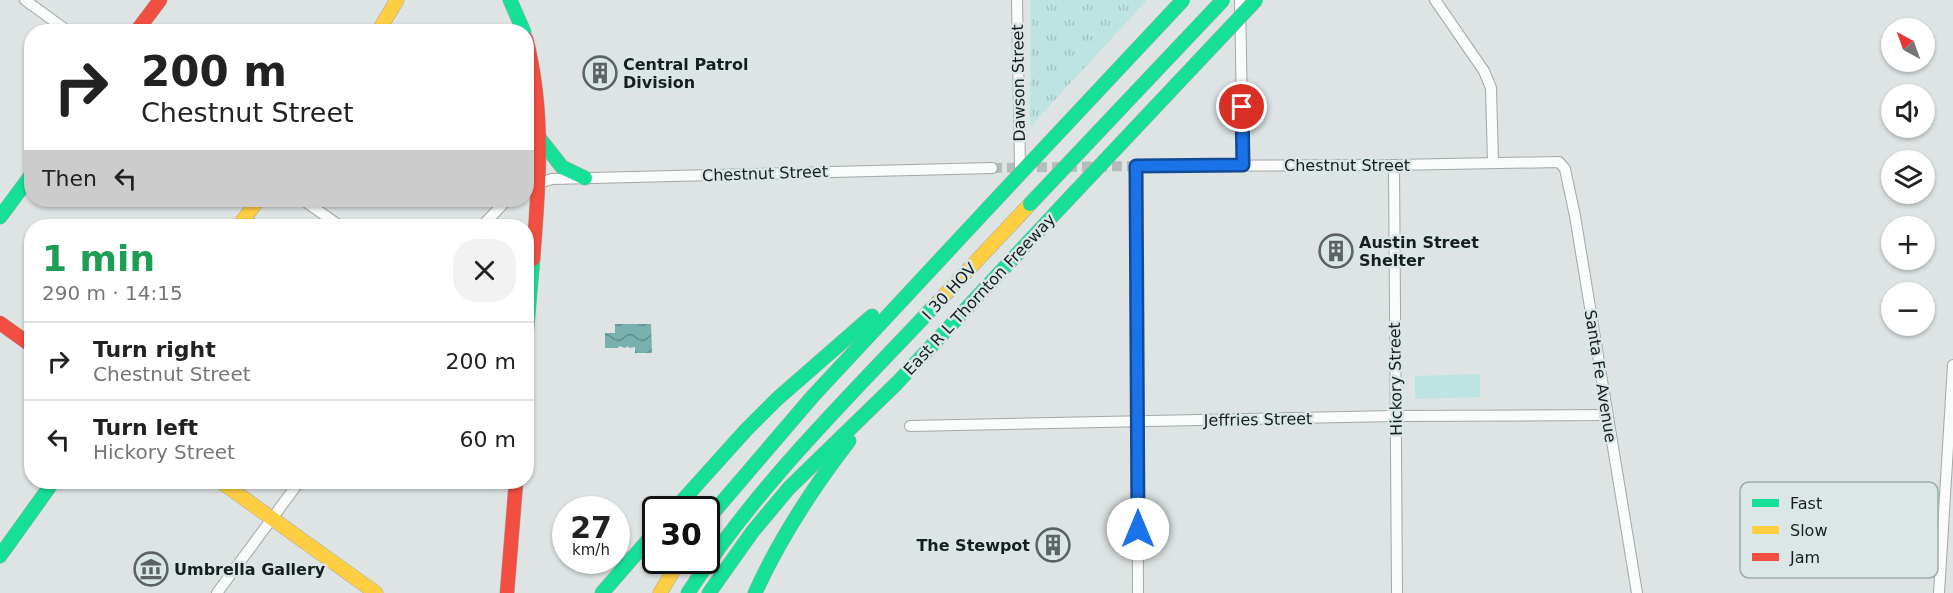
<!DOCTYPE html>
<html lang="en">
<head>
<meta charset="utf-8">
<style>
	body { margin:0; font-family:"DejaVu Sans",sans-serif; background:#f2f2f2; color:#222; height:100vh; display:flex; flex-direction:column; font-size:22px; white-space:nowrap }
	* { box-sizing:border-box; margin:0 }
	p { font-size:20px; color:#767676 }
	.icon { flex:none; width:33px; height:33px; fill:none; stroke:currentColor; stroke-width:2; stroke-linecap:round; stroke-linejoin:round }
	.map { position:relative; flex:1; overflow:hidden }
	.sheet { position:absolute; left:24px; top:219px; width:510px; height:270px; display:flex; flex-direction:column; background:#fff; border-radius:24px; box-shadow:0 2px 4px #0004 }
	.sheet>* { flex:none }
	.hud { position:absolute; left:24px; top:24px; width:510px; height:183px; border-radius:24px; box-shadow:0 2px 4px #0004; background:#fff; color:#222; overflow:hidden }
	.needle { width:39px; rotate:319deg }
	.fabs { position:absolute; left:1881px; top:18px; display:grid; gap:12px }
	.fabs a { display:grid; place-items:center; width:54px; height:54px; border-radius:50%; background:#fff; box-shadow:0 2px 4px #0004; font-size:30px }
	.speed { position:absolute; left:552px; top:496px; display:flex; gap:12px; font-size:30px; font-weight:700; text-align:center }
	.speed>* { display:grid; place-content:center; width:78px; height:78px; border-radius:50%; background:#fff; box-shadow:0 2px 4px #0004; line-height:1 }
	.speed small { font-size:15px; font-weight:400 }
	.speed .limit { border:3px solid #111; border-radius:9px; background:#fff; color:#111 }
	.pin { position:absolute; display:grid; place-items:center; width:51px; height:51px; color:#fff; margin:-26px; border:3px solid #fff; border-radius:50%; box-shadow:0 2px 6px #0007 }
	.me { position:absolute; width:66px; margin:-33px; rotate:0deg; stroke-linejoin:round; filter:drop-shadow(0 0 4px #0008) }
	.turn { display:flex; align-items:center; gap:21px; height:126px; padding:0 18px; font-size:27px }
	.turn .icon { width:78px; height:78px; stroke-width:2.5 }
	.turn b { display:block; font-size:42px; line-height:51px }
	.then { display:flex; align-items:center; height:57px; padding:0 18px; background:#0003; gap:12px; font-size:22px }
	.round { display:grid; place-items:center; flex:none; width:63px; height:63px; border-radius:24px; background:#f2f2f2 }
	.head { display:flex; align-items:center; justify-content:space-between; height:102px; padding:0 18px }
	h1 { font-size:36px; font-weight:800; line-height:45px; color:#1e9e55 }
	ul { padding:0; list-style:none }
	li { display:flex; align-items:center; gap:18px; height:78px; padding:0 18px; border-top:2px solid #e0e0e0 }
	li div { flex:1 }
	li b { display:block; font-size:22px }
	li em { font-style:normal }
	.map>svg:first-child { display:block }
</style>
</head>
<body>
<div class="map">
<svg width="1953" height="593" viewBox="0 0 1953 593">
	<defs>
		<pattern id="grass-tufts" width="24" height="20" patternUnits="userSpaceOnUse" patternTransform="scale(1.5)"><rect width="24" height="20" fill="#bde4e2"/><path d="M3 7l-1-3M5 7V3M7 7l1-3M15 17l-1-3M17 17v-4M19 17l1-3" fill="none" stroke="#a2c3c1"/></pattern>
		<pattern id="water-waves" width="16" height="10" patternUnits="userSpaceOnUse" patternTransform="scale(1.5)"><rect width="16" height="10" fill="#78b0ae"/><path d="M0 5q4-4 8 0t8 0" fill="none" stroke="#618f8d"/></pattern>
	</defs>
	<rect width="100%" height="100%" fill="#dde4e3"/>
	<path fill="url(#grass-tufts)" d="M1031,0h116l-117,127z"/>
	<path fill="#bde4e2" d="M1480,374v23l-65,2v-23z"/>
	<path fill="url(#water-waves)" d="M615,324h36l1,29h-17v-6l-6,1 -1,-2 -3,2 -6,-2 -1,2h-13v-15h10z"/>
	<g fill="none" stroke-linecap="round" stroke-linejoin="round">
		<path stroke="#b6bcbb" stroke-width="10" stroke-dasharray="10 5" stroke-linecap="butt" d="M992,168l144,-2"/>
		<defs>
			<g id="street">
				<path d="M25,0l44,32"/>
				<path d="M1017,0l3,167"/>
				<path d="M1240,0l3,165"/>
				<path d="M1435,0l49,71 7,17 2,75"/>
				<path d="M1394,165l3,428"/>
				<path d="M526,187l26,-8 440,-11"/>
				<path d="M303,200l37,26"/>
				<path d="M482,226l25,-26"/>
				<path d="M910,426l485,-10 212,-1"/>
				<path d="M217,593l82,-111"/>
				<path d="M1138,593l-2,-427 258,-1 165,-3 6,7 10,47 62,377"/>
				<path d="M1939,593l14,-228"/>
			</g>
			<g id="fast">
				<path d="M510,0l14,32"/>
				<path d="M540,139l22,28 23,11"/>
				<path d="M0,217l32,-43"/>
				<path d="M526,337l7,-78"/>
				<path d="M674,510l72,-80 31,-31 95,-83"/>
				<path d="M706,521l107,-125 175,-188"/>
				<path d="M0,556l53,-74"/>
				<path d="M602,593l54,-62"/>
				<path d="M688,593c70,-109 163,-198 251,-292"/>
				<path d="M709,593l44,-62 36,-43 108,-105 163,-175"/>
				<path d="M755,593c25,-55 57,-104 94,-152"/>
			</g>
			<g id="slow">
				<path d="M378,32l19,-32"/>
				<path d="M239,226l19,-26"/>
				<path d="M939,301l91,-97"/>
				<path d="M221,482l155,111"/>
				<path d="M660,593l19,-32"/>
			</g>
			<g id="jam">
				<path d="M136,32l24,-32"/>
				<path d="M526,39c19,72 13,146 7,220"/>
				<path d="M0,323l32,23"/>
				<path d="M507,593l9,-111"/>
			</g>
		</defs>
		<use href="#street" stroke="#a2a8a7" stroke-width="12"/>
		<use href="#fast" stroke="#a2a8a7" stroke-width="15"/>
		<use href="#slow" stroke="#a2a8a7" stroke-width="15"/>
		<use href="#jam" stroke="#a2a8a7" stroke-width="15"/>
		<use href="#street" stroke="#fafbfb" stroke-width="10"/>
		<use href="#fast" stroke="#16e098" stroke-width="14"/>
		<use href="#slow" stroke="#ffcf43" stroke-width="14"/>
		<use href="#jam" stroke="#f24e42" stroke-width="14"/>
		<defs>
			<g id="fast-bridge">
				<path d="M1030,204l193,-204"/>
				<path d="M988,208l195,-208"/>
				<path d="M1060,208l196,-208"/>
			</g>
		</defs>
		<use href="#fast-bridge" stroke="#a2a8a7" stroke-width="15" stroke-linecap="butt"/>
		<use href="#fast-bridge" stroke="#16e098" stroke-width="14"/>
	</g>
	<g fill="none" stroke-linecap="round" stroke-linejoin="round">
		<defs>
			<path id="route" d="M1138,529l-2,-363 107,-1 -1,-58"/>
		</defs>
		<use href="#route" stroke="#114b97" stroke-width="15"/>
		<use href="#route" stroke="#1a73e8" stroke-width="10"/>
	</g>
	<defs>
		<symbol id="building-ring" viewBox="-11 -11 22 22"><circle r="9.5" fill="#dae7e6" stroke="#5d6362" stroke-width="1.5"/><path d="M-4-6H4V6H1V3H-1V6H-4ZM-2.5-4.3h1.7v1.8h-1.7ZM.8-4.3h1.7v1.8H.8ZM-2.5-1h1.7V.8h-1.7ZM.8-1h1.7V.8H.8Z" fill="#5d6362"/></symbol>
		<symbol id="museum-ring" viewBox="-11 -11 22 22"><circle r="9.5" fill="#dae7e6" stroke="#5d6362" stroke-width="1.5"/><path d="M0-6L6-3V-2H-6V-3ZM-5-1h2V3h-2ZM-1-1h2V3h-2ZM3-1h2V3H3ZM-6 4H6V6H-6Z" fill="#5d6362"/></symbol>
	</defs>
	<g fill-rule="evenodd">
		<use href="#building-ring" x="581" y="54" width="38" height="38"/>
		<use href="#building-ring" x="1317" y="232" width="38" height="38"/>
		<use href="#building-ring" x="1034" y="526" width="38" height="38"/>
		<use href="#museum-ring" x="132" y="550" width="38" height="38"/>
	</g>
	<g text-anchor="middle" stroke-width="5" stroke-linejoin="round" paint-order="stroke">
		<g font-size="16" font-weight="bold" fill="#181d1d" stroke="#dae7e6" text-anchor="start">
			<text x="623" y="70">Central Patrol<tspan x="623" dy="18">Division</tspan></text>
			<text x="1359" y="248">Austin Street<tspan x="1359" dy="18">Shelter</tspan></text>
			<text x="1030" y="551" text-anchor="end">The Stewpot</text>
			<text x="174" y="575">Umbrella Gallery</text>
		</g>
		<g font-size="16" fill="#181d1d" stroke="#dae7e6">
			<text transform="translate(1018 83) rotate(-91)" y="6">Dawson Street</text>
			<text x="1347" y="171">Chestnut Street</text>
			<text transform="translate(765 173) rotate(-2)" y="6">Chestnut Street</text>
			<text transform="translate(949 291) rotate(-47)" y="6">I 30 HOV</text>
			<text transform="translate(979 294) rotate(-47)" y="6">East R L Thornton Freeway</text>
			<text transform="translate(1601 376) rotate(81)" y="6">Santa Fe Avenue</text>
			<text transform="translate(1395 379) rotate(-91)" y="6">Hickory Street</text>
			<text transform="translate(1258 419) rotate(-1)" y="6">Jeffries Street</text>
		</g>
	</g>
	<rect x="1740" y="482" width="198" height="96" rx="9" fill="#dae7e6" stroke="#a0aaaa" stroke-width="1.5"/>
	<rect x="1752" y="499" width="27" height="8" fill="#16e098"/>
	<rect x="1752" y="526" width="27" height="8" fill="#ffcf43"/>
	<rect x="1752" y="553" width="27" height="8" fill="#f24e42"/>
	<g font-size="16" fill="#181d1d">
		<text x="1790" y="509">Fast</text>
		<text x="1790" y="536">Slow</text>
		<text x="1790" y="563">Jam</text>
	</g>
</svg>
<div class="fabs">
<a><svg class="needle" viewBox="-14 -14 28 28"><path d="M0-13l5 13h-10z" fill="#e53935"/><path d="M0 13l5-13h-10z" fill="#767676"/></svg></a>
<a><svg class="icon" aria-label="sound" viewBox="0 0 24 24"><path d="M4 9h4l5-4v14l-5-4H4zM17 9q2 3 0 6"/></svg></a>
<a><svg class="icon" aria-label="layers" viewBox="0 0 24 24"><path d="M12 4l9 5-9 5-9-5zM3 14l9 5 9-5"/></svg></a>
<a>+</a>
<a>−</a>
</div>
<div class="speed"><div>27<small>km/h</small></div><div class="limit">30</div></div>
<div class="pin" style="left:1242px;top:107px;background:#d93025"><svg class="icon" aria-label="arrive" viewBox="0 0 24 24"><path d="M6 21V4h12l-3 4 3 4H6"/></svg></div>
<svg class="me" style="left:1138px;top:529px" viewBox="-20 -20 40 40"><circle r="19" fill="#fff"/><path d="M0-13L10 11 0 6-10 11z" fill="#1a73e8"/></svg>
<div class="hud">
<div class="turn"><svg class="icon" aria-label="right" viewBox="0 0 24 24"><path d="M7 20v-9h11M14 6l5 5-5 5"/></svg><div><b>200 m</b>Chestnut Street</div></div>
<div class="then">Then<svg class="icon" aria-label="left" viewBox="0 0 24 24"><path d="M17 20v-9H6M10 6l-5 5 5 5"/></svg></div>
</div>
<section class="sheet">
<div class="head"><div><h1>1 min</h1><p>290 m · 14:15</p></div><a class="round"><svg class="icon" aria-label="close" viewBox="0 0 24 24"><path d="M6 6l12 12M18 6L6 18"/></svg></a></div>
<ul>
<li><svg class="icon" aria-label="right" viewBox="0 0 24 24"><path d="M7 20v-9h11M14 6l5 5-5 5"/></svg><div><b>Turn right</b><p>Chestnut Street</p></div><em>200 m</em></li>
<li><svg class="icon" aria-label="left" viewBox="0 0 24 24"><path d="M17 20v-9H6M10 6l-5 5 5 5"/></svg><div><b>Turn left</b><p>Hickory Street</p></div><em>60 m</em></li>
</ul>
</section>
</div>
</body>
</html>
